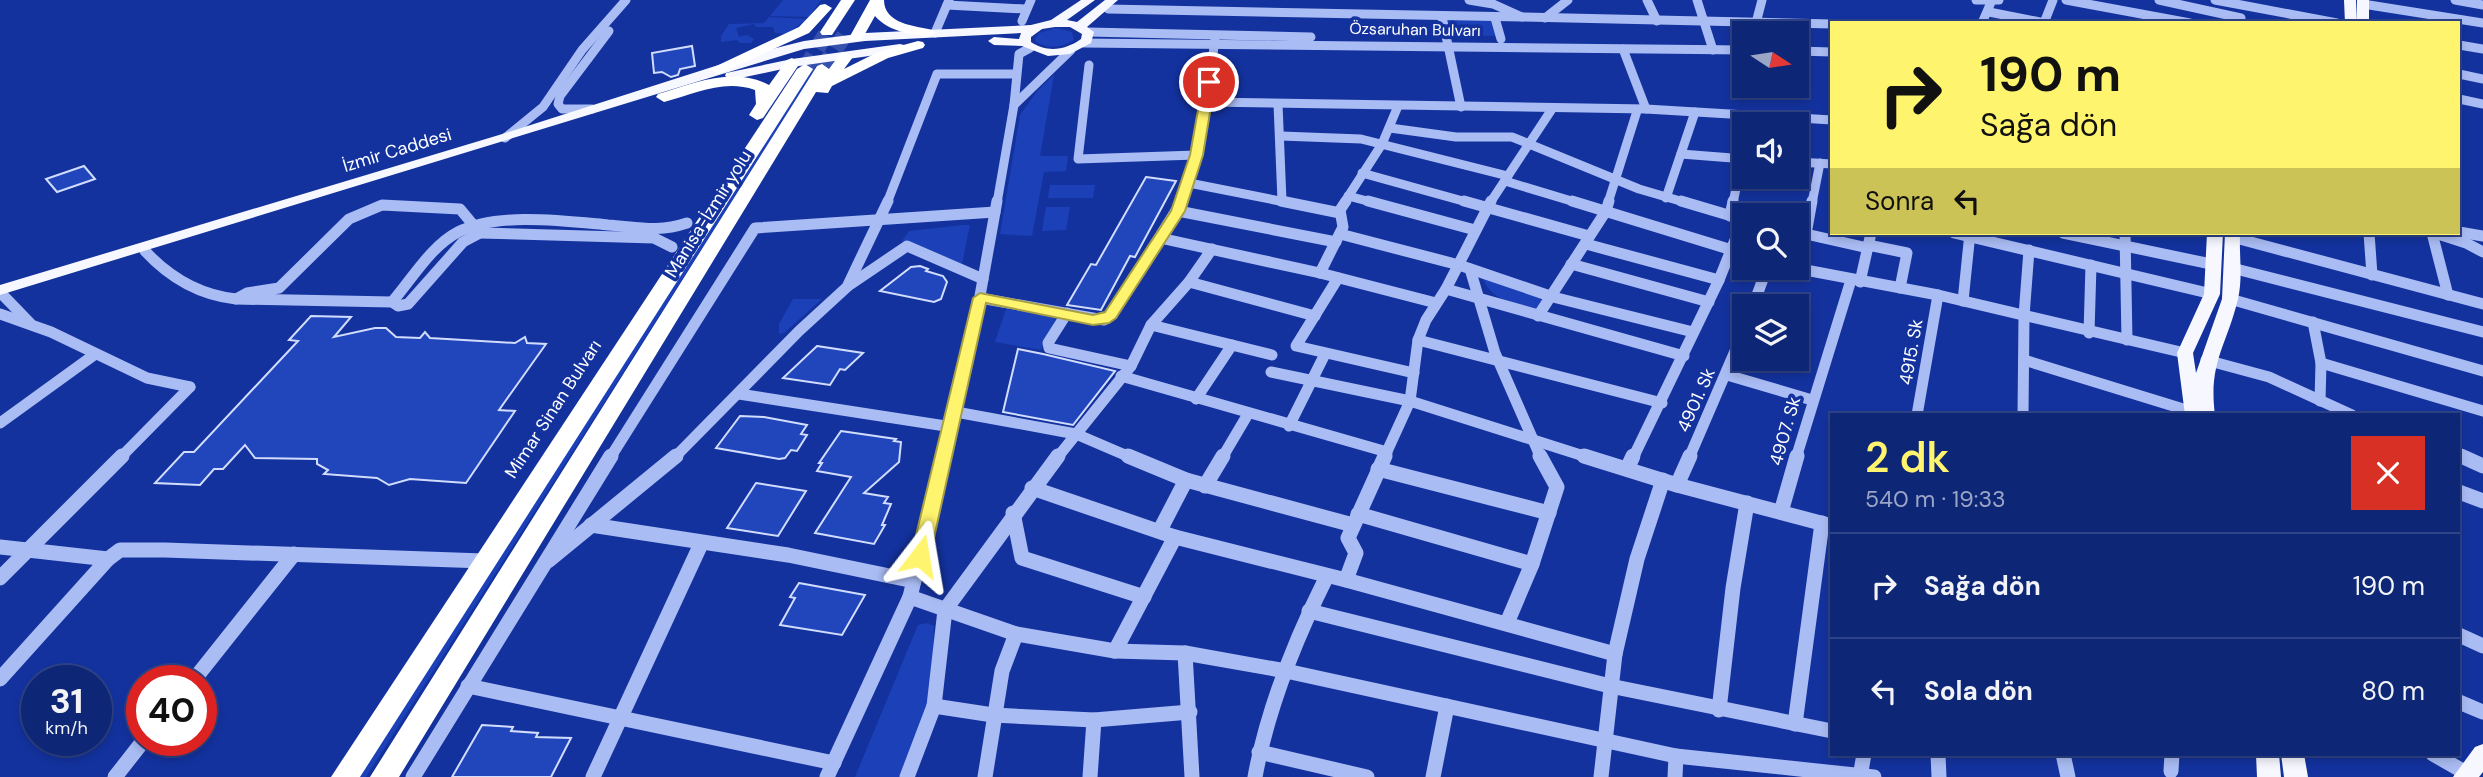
<!DOCTYPE html>
<html lang="tr">
<head>
<meta charset="utf-8">
<style>
	body { margin:0; font-family:"DM Sans",sans-serif; background:#1c327e; color:#f1f3f6; height:100vh; display:flex; flex-direction:column; font-size:26px; white-space:nowrap }
	* { box-sizing:border-box; margin:0 }
	p { font-size:23px; color:#9ba5c5 }
	.icon { flex:none; width:38px; height:38px; fill:none; stroke:currentColor; stroke-width:2; stroke-linecap:round; stroke-linejoin:round }
	.map { position:relative; flex:1; overflow:hidden }
	.sheet { position:absolute; left:1830px; top:413px; width:630px; height:343px; display:flex; flex-direction:column; background:#0e2676; border-radius:0px; box-shadow:0 4px 10px #0003,0 0 0 2px #2e4388 }
	.sheet>* { flex:none }
	.top-card { position:absolute; left:1830px; top:21px; width:630px; height:214px; border-radius:0px; box-shadow:0 4px 10px #0003,0 0 0 2px #2e4388; background:#fff46d; color:#111; overflow:hidden }
	.needle { width:46px; rotate:102deg }
	.fabs { position:absolute; left:1732px; top:21px; display:grid; gap:14px }
	.fabs a { display:grid; place-items:center; width:77px; height:77px; border-radius:0px; background:#0e2676; box-shadow:0 4px 10px #0003,0 0 0 2px #2e4388; font-size:35px }
	.speed { position:absolute; left:21px; top:665px; display:flex; gap:14px; font-size:35px; font-weight:700; text-align:center }
	.speed>* { display:grid; place-content:center; width:91px; height:91px; border-radius:50%; background:#0e2676; box-shadow:0 4px 10px #0003,0 0 0 2px #2e4388; line-height:1 }
	.speed small { font-size:18px; font-weight:400 }
	.speed .limit { border:10px solid #d22; background:#fff; color:#111 }
	.pin { position:absolute; display:grid; place-items:center; width:60px; height:60px; color:#fff; margin:-30px; border:4px solid #fff; border-radius:50%; box-shadow:0 2px 7px #0007 }
	.me { position:absolute; width:77px; margin:-38px; rotate:14deg; stroke-linejoin:round; filter:drop-shadow(0 0 5px #0008) }
	.turn { display:flex; align-items:center; gap:24px; height:147px; padding:0 35px; font-size:32px }
	.turn .icon { width:91px; height:91px; stroke-width:2.5 }
	.turn b { display:block; font-size:49px; line-height:60px }
	.then { display:flex; align-items:center; height:66px; padding:0 35px; background:#0003; gap:14px; font-size:26px }
	.round { display:grid; place-items:center; flex:none; width:74px; height:74px; border-radius:0px; background:#1c327e }
	.headline { display:flex; align-items:center; justify-content:space-between; height:119px; padding:0 35px }
	h1 { font-size:42px; font-weight:600; line-height:52px; color:#fff46d }
	ul { padding:0; list-style:none }
	li { display:flex; align-items:center; gap:21px; height:105px; padding:0 35px; border-top:2px solid #2e4388 }
	li div { flex:1 }
	li b { display:block; font-size:26px }
	li em { font-style:normal }
	.map>svg:first-child { display:block }
</style>
</head>
<body>
<div class="map">
<svg width="2483" height="777" viewBox="0 0 2483 777">
	<rect width="100%" height="100%" fill="#13329e"/>
	<g fill="#1b40b8">
		<path d="M783,0h38l-12,17 -39,-1z"/>
		<path d="M769,17l38,2 -20,15 -12,-1 -2,-6h-17l-2,-3 -18,4 3,9 8,-2 7,4 -3,4h-11l-3,-3 -16,2v-6l8,-12 35,-1z"/>
		<path d="M1446,18l45,1 7,17 -50,-1z"/>
		<path d="M1056,28l16,4 2,8c-12,8 -26,9 -38,2l-1,-3 4,-6z"/>
		<path d="M810,69h6l-450,708h-10z"/>
		<path d="M1054,75l-14,81h28l-2,15 -22,1 -12,64 -32,-2 20,-119 18,-25z"/>
		<path d="M1050,185h45l-2,13h-45z"/>
		<path d="M1046,207h24l-4,23 -24,1z"/>
		<path d="M963,225h7l-8,39 -60,-23 7,-10z"/>
		<path d="M1482,276l62,20 -7,13c-24,-7 -46,-7 -55,-33z"/>
		<path d="M793,299h29l-38,34 -5,1v-10z"/>
		<path d="M1006,309l51,7 -16,34 -46,-8z"/>
		<path d="M927,623l7,3 -2,72 -23,79h-54l63,-152z"/>
	</g>
	<g fill="#2146bc" stroke="#d2ddfd" stroke-width="2">
		<path d="M692,46l3,20 -15,3 -2,6 -7,2 -9,-5 -8,1 -2,-20z"/>
		<path d="M84,166l11,13 -38,13 -11,-13z"/>
		<path d="M1146,177l30,4 -41,76 -5,-1 -29,54 -34,-5 24,-41 5,1z"/>
		<path d="M920,266l8,3 -2,2 17,5 4,6 -6,17 -7,3 -54,-11 31,-24z"/>
		<path d="M311,316l40,1 -17,20 41,-9h11l10,9 24,1 5,-6 5,6 85,5 10,-6 2,6 19,1 -47,66 16,1 -49,72 -56,-4 -21,6 -12,-7 -53,-4 4,-4 -11,-6v-5l-62,-1 -10,-13 -22,24h-9l-14,16 -45,-2 29,-31h10l104,-111 -9,-1z"/>
		<path d="M817,346l46,7 -18,17 -5,-1 -10,16 -47,-7z"/>
		<path d="M1018,349l25,5 72,17 -42,54 -70,-13z"/>
		<path d="M740,416l24,1 43,8 -6,9 6,1 -10,16 -6,-1 -6,8 -6,1 -63,-11z"/>
		<path d="M841,431l55,8 -2,2 7,1 -2,20 -35,31 24,4 -4,6 7,1 -9,21h3l-11,19 -59,-11 36,-56 -34,-6 5,-8h-3z"/>
		<path d="M756,483l50,8 -28,45 -51,-8z"/>
		<path d="M799,583l66,12 -23,40 -62,-10 15,-27 -5,-1z"/>
		<path d="M482,725l31,2 -2,4 27,2 -2,4 35,1 -20,39h-99z"/>
	</g>
	<g fill="none" stroke-linecap="round" stroke-linejoin="round">
		<g stroke="#3651ad" stroke-width="16" stroke-dasharray="16 8" stroke-linecap="butt">
			<path d="M805,69l22,-37"/>
			<path d="M822,69l24,-36"/>
		</g>
		<g stroke="#aabcf4" stroke-width="9">
			<path d="M1469,0l24,4 29,13 310,7"/>
			<path d="M1647,0l10,21"/>
			<path d="M1697,0l16,50"/>
			<path d="M1976,0h23"/>
			<path d="M2066,0l124,23"/>
			<path d="M2159,0l82,18"/>
			<path d="M2215,0l122,23"/>
			<path d="M2455,0l28,5"/>
			<path d="M2363,4l120,19"/>
			<path d="M947,5l78,4"/>
			<path d="M1108,9l414,8"/>
			<path d="M1989,12l56,11"/>
			<path d="M1442,17l19,90"/>
			<path d="M1495,18l6,21"/>
			<path d="M1545,18l23,-18"/>
			<path d="M1022,21l9,-21"/>
			<path d="M1756,23l6,-23"/>
			<path d="M1982,23l10,-23"/>
			<path d="M2044,23l9,-23"/>
			<path d="M1088,32l223,5"/>
			<path d="M935,33l14,-33"/>
			<path d="M1084,43l661,7"/>
			<path d="M2459,45l24,4"/>
			<path d="M1623,49l23,60"/>
			<path d="M1797,51l35,1"/>
			<path d="M1089,65l-11,94 118,-4"/>
			<path d="M2459,74l24,5"/>
			<path d="M2459,99l24,5"/>
			<path d="M1207,102l439,7 186,11"/>
			<path d="M1278,104l4,97"/>
			<path d="M1014,105l57,-55"/>
			<path d="M592,109h-30l-4,-5 2,-8 49,-65"/>
			<path d="M1390,128l66,9h56l127,52 48,14"/>
			<path d="M1281,136l80,3 147,37"/>
			<path d="M505,138l38,-31 39,-57 44,-50"/>
			<path d="M1681,154l64,5"/>
			<path d="M1797,162l35,2"/>
			<path d="M1362,173l108,30"/>
			<path d="M1505,181l73,22"/>
			<path d="M1189,183l101,20"/>
			<path d="M1348,196l27,7"/>
			<path d="M1666,198l29,-86"/>
			<path d="M887,203l50,-129h78"/>
			<path d="M997,203l17,-98 5,-51 11,-6"/>
			<path d="M1181,203c20,-52 27,-109 34,-164"/>
			<path d="M1344,203l38,-59 16,-38"/>
			<path d="M1490,203l62,-94"/>
			<path d="M1608,203l29,-92"/>
			<path d="M1733,203l9,-44"/>
			<path d="M1812,203l8,-40"/>
		</g>
		<g stroke="#aabcf4" stroke-width="11">
			<path d="M1281,201l59,12"/>
			<path d="M1368,201l107,29"/>
			<path d="M1464,201l125,35"/>
			<path d="M1572,201l173,53"/>
			<path d="M1681,201l64,19"/>
			<path d="M382,205l78,4 20,24 -17,9 -55,62 -10,2 -6,-4 -156,-3 11,-6 32,-5 70,-69z"/>
			<path d="M1178,211l158,31"/>
			<path d="M1730,216l3,-15"/>
			<path d="M1797,232l71,16"/>
			<path d="M2459,232l24,4"/>
			<path d="M480,233l174,5 18,9"/>
			<path d="M1954,233l258,61"/>
			<path d="M2063,233l148,31"/>
			<path d="M2125,233l2,107"/>
			<path d="M2369,233l3,42"/>
			<path d="M2432,233l16,62"/>
			<path d="M2435,233l31,10 17,9"/>
			<path d="M1340,234l119,31 94,32 140,35"/>
			<path d="M1806,234l6,-33"/>
			<path d="M2232,237l251,67"/>
			<path d="M1160,238l160,35 116,30"/>
			<path d="M1586,244l133,36"/>
			<path d="M1868,245l39,8 -7,35"/>
			<path d="M145,251c25,27 54,44 91,48"/>
			<path d="M1571,264l138,38"/>
			<path d="M1795,268l143,27 247,58"/>
			<path d="M2232,268l251,64"/>
			<path d="M1470,269l25,84 46,105"/>
			<path d="M1320,273l23,-46 -3,-17 6,-9"/>
			<path d="M1338,278l-42,68 118,27"/>
			<path d="M1189,282l126,34"/>
			<path d="M1860,282l11,-49"/>
			<path d="M848,286l59,-40 76,33"/>
			<path d="M1446,289l238,67"/>
			<path d="M0,292l30,31"/>
			<path d="M980,298l124,22 7,-5 71,-114"/>
			<path d="M2230,299l253,72"/>
			<path d="M1963,301l7,-68"/>
			<path d="M392,302c20,-23 39,-56 66,-70 39,-20 107,-11 150,-7 30,2 49,8 79,-2"/>
			<path d="M1753,306l14,-38"/>
			<path d="M1067,313l-19,30 1,5 82,18"/>
			<path d="M0,314l51,18 96,46 43,9"/>
			<path d="M1538,316l68,-105 3,-10"/>
			<path d="M2313,322l8,41 -1,38"/>
			<path d="M1151,325l121,30"/>
			<path d="M2089,333l2,-68"/>
			<path d="M1418,340l244,63"/>
			<path d="M2024,360l169,52"/>
			<path d="M2206,360l63,17 83,38"/>
			<path d="M2321,363l162,48"/>
			<path d="M1271,372l139,29 180,57"/>
			<path d="M1727,375l85,25"/>
			<path d="M1121,376l266,76"/>
			<path d="M739,394l213,33"/>
			<path d="M1196,399l36,-54"/>
			<path d="M956,412l120,22 56,24"/>
			<path d="M1917,415l21,-120"/>
			<path d="M2023,415l1,-99 5,-66"/>
			<path d="M0,423l94,-68"/>
			<path d="M1289,426l36,-72"/>
			<path d="M2459,455l6,3"/>
			<path d="M120,458l70,-71"/>
			<path d="M610,458l145,-230 240,-16"/>
			<path d="M674,458l125,-127 48,-44 41,-86"/>
			<path d="M944,458l29,-123 24,-134"/>
			<path d="M1057,458l74,-92 20,-41 38,-43 23,-33"/>
			<path d="M1222,458l26,-44"/>
			<path d="M1384,458l26,-57 8,-61 8,-20 20,-31 45,-88"/>
			<path d="M1633,458l86,-178 24,-60"/>
			<path d="M1689,458l56,-130"/>
			<path d="M1796,458l55,-178"/>
		</g>
		<g stroke="#aabcf4" stroke-width="15">
			<path d="M1128,456l58,24 167,45"/>
			<path d="M1584,456l93,29 155,41"/>
			<path d="M2461,456l22,10"/>
			<path d="M1378,469l171,44"/>
			<path d="M1627,469l6,-13"/>
			<path d="M1677,485l13,-29"/>
			<path d="M1205,486l18,-30"/>
			<path d="M1032,488l143,49 171,43 269,74"/>
			<path d="M2459,492l24,9"/>
			<path d="M1781,512l16,-56"/>
			<path d="M1013,513l9,45 122,39"/>
			<path d="M1358,514l174,50"/>
			<path d="M591,525l197,30 126,26"/>
			<path d="M1160,530l26,-50"/>
			<path d="M0,547l108,12 12,-9h45l319,11"/>
			<path d="M548,561l128,-105"/>
			<path d="M0,578l122,-122"/>
			<path d="M1346,580l10,-27 -8,-15 37,-82"/>
			<path d="M910,597l106,37 99,17 70,2 101,18 390,85 198,21"/>
			<path d="M1309,611l301,75 222,45"/>
			<path d="M1507,623l25,-59 25,-77 -17,-31"/>
			<path d="M2459,635l24,11"/>
			<path d="M1115,651l60,-114"/>
			<path d="M1185,653l7,124"/>
			<path d="M0,679l108,-120"/>
			<path d="M193,681l101,-127"/>
			<path d="M468,686l366,77"/>
			<path d="M2459,702l24,10"/>
			<path d="M934,706l59,9 101,5 96,-8"/>
			<path d="M1719,710l14,-122 14,-85"/>
			<path d="M1795,724l27,-201"/>
			<path d="M1259,752l108,25"/>
			<path d="M1938,754l1,23"/>
			<path d="M2063,754l5,23"/>
			<path d="M2433,754l35,20"/>
			<path d="M2171,771l1,-17"/>
			<path d="M115,777l29,-37"/>
			<path d="M413,777l198,-321"/>
			<path d="M593,777l108,-233"/>
			<path d="M827,777l83,-180 34,-141"/>
			<path d="M907,777l27,-71 11,-96 113,-154"/>
			<path d="M985,777l17,-106 14,-37"/>
			<path d="M1090,777l4,-57"/>
			<path d="M1255,777c13,-71 40,-137 72,-201"/>
			<path d="M1433,777l14,-71"/>
			<path d="M1601,777l14,-123 22,-95 26,-79"/>
			<path d="M1675,777l1,-21"/>
			<path d="M1860,777l4,-23"/>
		</g>
		<g fill="#f7f8ff" fill-rule="evenodd">
			<path d="M1081,0h14l-28,20 10,2 28,-22h13l-31,27 7,5 -3,11 -21,11 -22,2 -26,-10 -28,-1 -6,-4 6,-4 25,2 2,-6 -156,8 -61,8 -804,246v-10l499,-150 257,-82 48,-12 61,-8 166,-8 20,-5zM1055,27h15l12,7 -1,5c-15,11 -34,14 -50,3v-5l11,-8z"/>
			<path d="M2344,0h12l1,22v-22h12v23h-24z"/>
			<path d="M900,44l4,1v6l-112,16 -61,13 -6,-4 1,-3 66,-14z"/>
			<path d="M2207,233h16l-3,61 -27,59 3,20 26,-74 3,-66h15c-1,22 3,44 -2,66 -11,46 -30,64 -23,116h-30l-8,-62 27,-59z"/>
			<path d="M2483,744v28l-4,5h-26l22,-30z"/>
			<path d="M2256,754h23l2,23h-24z"/>
			<path d="M2281,754h23l4,23h-24z"/>
		</g>
		<g fill="#fff" fill-rule="evenodd">
			<path d="M841,0h14l-23,35h-10l-2,-3z"/>
			<path d="M870,0h14c0,24 31,26 49,30l2,3 -7,4c-19,-3 -40,-6 -53,-21l-14,25h-10l-2,-3z"/>
			<path d="M825,4l7,4 -23,25 -86,39 -5,2 -8,-5 89,-42 21,-22z"/>
			<path d="M918,41l5,1 2,3 -2,3 -35,10 -56,28 -4,7 -12,-1 -417,685h-29l447,-711 5,-2 7,5 11,-15 5,-2 8,5 -9,12 34,-17z"/>
			<path d="M792,58l8,5 -37,55 -6,2 -8,-5 7,-11 -1,-14c-32,-11 -60,4 -91,12l-8,-5 2,-3c36,-11 76,-28 111,-9l18,-25z"/>
			<path d="M805,64l8,5 -453,708h-29l466,-708z"/>
		</g>
	</g>
	<path fill="#fff46d" stroke="#a69f47" stroke-width="2" d="M1209,79l6,3 -12,73 -18,56 -69,107 -7,5 -16,2 -107,-22 -56,253 -3,4h-13l-3,-4 62,-258 7,-5 113,22 12,-3 66,-101 19,-56 13,-73z"/>
	<g text-anchor="middle" stroke-width="7" stroke-linejoin="round" paint-order="stroke">
		<g font-size="16" fill="#fff" stroke="#13329e">
			<text transform="translate(1415 29) rotate(1)" y="6">Özsaruhan Bulvarı</text>
		</g>
		<g font-size="18" fill="#fff" stroke="#13329e">
			<text transform="translate(397 150) rotate(-17)" y="6">İzmir Caddesi</text>
			<text transform="translate(708 214) rotate(-58)" y="6">Manisa-İzmir yolu</text>
			<text transform="translate(1911 352) rotate(-80)" y="6">4915. Sk</text>
			<text transform="translate(1696 400) rotate(-66)" y="6">4901. Sk</text>
			<text transform="translate(553 409) rotate(-57)" y="6">Mimar Sinan Bulvarı</text>
			<text transform="translate(1785 431) rotate(-74)" y="6">4907. Sk</text>
		</g>
	</g>
</svg>
<div class="fabs">
<a><svg class="needle" viewBox="-14 -14 28 28"><path d="M0-13l5 13h-10z" fill="#e53935"/><path d="M0 13l5-13h-10z" fill="#9ba5c5"/></svg></a>
<a><svg class="icon" aria-label="sound" viewBox="0 0 24 24"><path d="M4 9h4l5-4v14l-5-4H4zM17 9q2 3 0 6"/></svg></a>
<a><svg class="icon" aria-label="search" viewBox="0 0 24 24"><circle cx="10" cy="10" r="6"/><path d="M15 15l6 6"/></svg></a>
<a><svg class="icon" aria-label="layers" viewBox="0 0 24 24"><path d="M12 4l9 5-9 5-9-5zM3 14l9 5 9-5"/></svg></a>
</div>
<div class="speed"><div>31<small>km/h</small></div><div class="limit">40</div></div>
<div class="pin" style="left:1209px;top:82px;background:#d93025"><svg class="icon" aria-label="arrive" viewBox="0 0 24 24"><path d="M6 21V4h12l-3 4 3 4H6"/></svg></div>
<svg class="me" style="left:920px;top:556px" viewBox="-20 -20 40 40"><path d="M0-17L14 15 0 8-14 15z" fill="#fff46d" stroke="#fff" stroke-width="4"/></svg>
<div class="top-card">
<div class="turn"><svg class="icon" aria-label="right" viewBox="0 0 24 24"><path d="M7 20v-9h11M14 6l5 5-5 5"/></svg><div><b>190 m</b>Sağa dön</div></div>
<div class="then">Sonra<svg class="icon" aria-label="left" viewBox="0 0 24 24"><path d="M17 20v-9H6M10 6l-5 5 5 5"/></svg></div>
</div>
<section class="sheet">
<div class="headline"><div><h1>2 dk</h1><p>540 m · 19:33</p></div><a class="round" style="background:#d93025;color:#fff"><svg class="icon" aria-label="close" viewBox="0 0 24 24"><path d="M6 6l12 12M18 6L6 18"/></svg></a></div>
<ul>
<li><svg class="icon" aria-label="right" viewBox="0 0 24 24"><path d="M7 20v-9h11M14 6l5 5-5 5"/></svg><div><b>Sağa dön</b></div><em>190 m</em></li>
<li><svg class="icon" aria-label="left" viewBox="0 0 24 24"><path d="M17 20v-9H6M10 6l-5 5 5 5"/></svg><div><b>Sola dön</b></div><em>80 m</em></li>
</ul>
</section>
</div>
</body>
</html>
